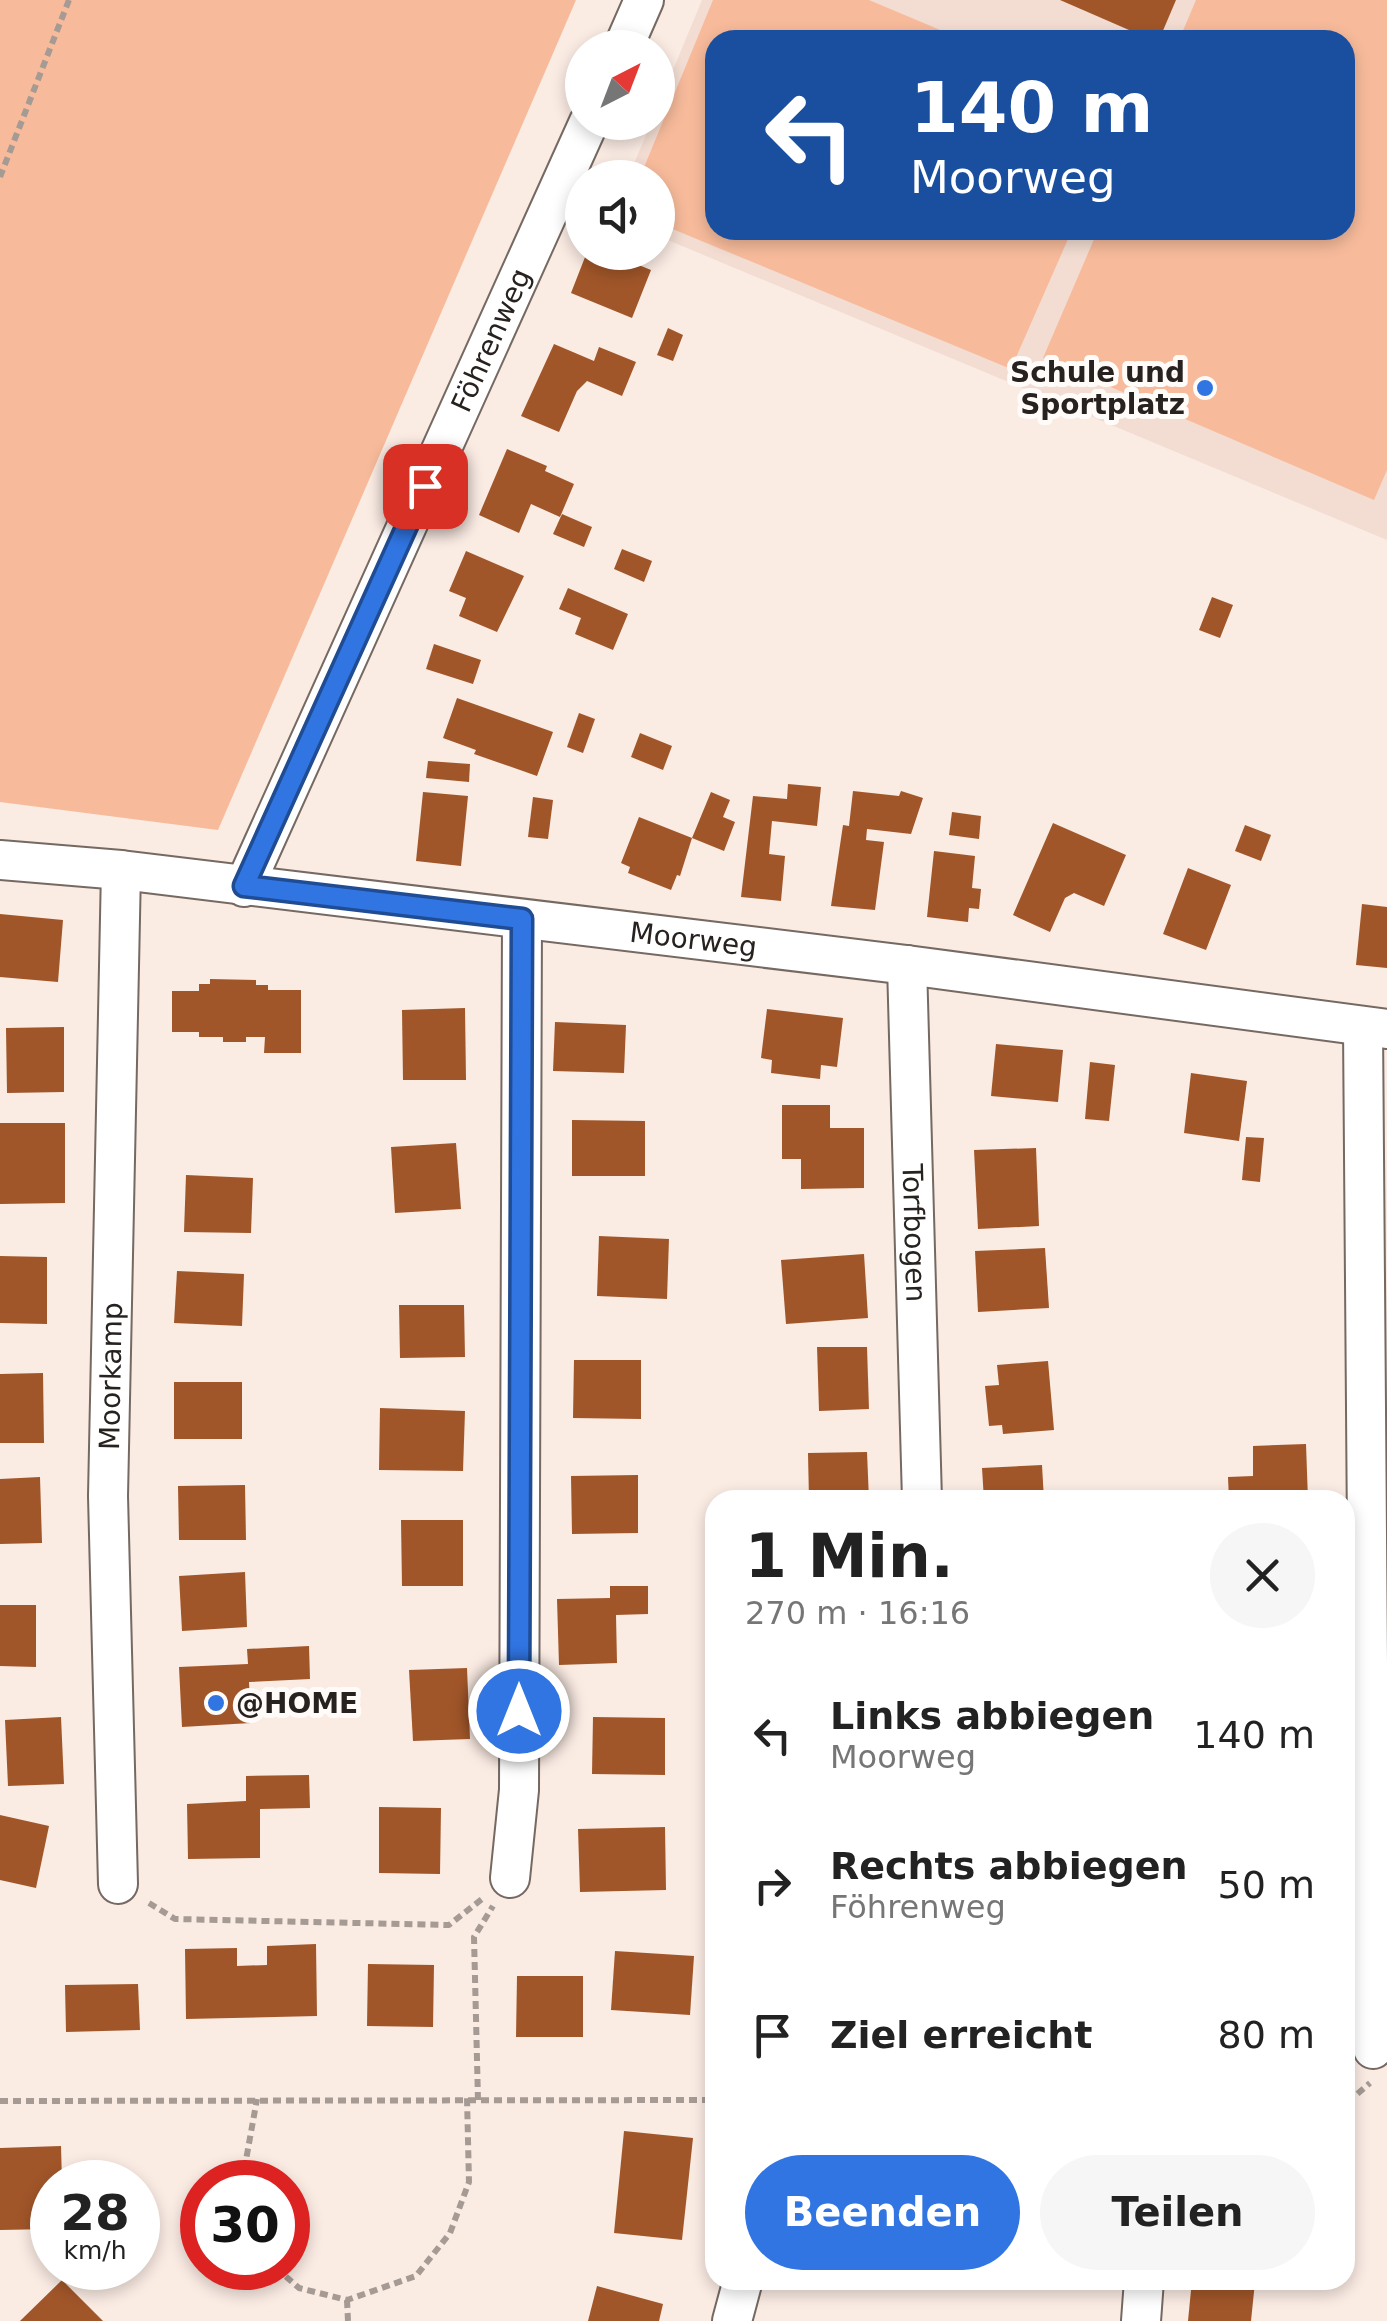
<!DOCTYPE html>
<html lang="de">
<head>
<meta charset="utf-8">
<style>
	body { margin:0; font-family:"DejaVu Sans",sans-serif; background:#f6f6f6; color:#222; height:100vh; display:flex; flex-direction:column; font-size:38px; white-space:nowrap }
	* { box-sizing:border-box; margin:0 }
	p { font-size:32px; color:#767676 }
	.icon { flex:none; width:55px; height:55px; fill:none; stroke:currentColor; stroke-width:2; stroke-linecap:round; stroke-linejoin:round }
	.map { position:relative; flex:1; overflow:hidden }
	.details { position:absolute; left:705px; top:1490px; width:650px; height:800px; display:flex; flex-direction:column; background:#fff; border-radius:30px; box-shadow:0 5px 15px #0003 }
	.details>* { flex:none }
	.top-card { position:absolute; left:705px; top:30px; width:650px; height:210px; border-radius:30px; box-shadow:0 5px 15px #0003; background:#1a4fa0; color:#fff; overflow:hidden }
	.needle { width:65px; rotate:42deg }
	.buttons { position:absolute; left:565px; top:30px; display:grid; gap:20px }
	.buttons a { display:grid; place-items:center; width:110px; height:110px; border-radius:50%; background:#fff; box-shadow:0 5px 15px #0003; font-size:50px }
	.speed { position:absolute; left:30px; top:2160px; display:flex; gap:20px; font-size:50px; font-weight:700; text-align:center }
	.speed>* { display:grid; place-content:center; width:130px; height:130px; border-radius:50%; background:#fff; box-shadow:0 5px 15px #0003; line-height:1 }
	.speed small { font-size:25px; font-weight:400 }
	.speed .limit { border:15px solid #d22; background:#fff; color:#111 }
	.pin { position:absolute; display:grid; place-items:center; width:85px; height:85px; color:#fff; margin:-42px; border-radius:20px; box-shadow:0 5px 15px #0006 }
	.me { position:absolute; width:110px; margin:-55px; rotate:0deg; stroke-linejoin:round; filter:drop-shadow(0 0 8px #0008) }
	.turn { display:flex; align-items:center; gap:35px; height:210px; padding:0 40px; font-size:45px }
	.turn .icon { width:130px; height:130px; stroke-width:2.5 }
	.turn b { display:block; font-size:70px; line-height:85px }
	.round { display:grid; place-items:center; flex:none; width:105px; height:105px; border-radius:52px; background:#f6f6f6 }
	.summary { display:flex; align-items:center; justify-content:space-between; height:170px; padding:0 40px }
	h1 { font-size:60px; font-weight:700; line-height:75px }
	.action { display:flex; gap:20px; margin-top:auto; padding:20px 40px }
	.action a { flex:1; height:115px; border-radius:60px; background:#3075e2; color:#fff; font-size:40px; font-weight:700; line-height:115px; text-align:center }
	.action a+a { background:#f6f6f6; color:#222 }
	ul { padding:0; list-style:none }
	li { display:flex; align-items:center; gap:30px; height:150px; padding:0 40px }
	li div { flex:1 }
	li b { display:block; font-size:38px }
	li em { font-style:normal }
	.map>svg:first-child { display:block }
</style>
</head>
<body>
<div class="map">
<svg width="1387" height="2321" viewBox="0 0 1387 2321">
	<rect width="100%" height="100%" fill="#faebe3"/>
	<path fill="#f3ddd2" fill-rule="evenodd" d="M702,0h685v540l-729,-304v-58h-30l23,-55 7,-1v-16zM715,40h630v190h-630z"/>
	<g fill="#f7bb9b">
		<path d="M0,0h576l-358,830 -218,-28z"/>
		<path d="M713,0h156l95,40h-249v190h357l-61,139 -353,-146v-45l-18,-1z"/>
		<path d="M1196,0h191v470l-13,30 -331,-142 55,-128h247v-190h-166z"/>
	</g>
	<g fill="#a15629">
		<path d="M1060,0h116l-17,40h-7z"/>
		<path d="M587,252h28l-5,11 11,4 3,-8 27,11 -19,48 -61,-25z"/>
		<path d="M668,328l15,7 -10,26 -16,-6z"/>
		<path d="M554,344l40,17 5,-14 37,15 -14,34 -35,-15 -10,10 -18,41 -38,-16z"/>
		<path d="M507,449l40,17 -2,5 29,13 -14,33 -29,-13 -12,29 -40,-18z"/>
		<path d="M562,514l30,13 -8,20 -31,-13z"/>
		<path d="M622,549l30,12 -8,21 -30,-13z"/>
		<path d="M466,551l58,25 -27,56 -38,-16 7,-18 -17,-7z"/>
		<path d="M568,588l60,26 -15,36 -38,-16 6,-16 -22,-9z"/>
		<path d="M1212,597l21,8 -13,33 -21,-8z"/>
		<path d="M434,644l47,16 -8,24 -47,-15z"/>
		<path d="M457,698l96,34 -16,44 -63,-22 2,-4 -33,-12z"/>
		<path d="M579,713l16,6 -12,34 -16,-6z"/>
		<path d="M640,733l32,13 -9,24 -32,-13z"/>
		<path d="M428,761l42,3 -1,18 -43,-4z"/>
		<path d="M788,784l33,3 -4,39 -45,-5 -3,33 16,2 -4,45 -40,-4 12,-101 34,3z"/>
		<path d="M853,791l46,5 2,-5 22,7 -12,36 -44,-5 -1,11 18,2 -9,68 -44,-4 12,-81 6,1z"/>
		<path d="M423,792l45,4 -7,70 -45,-5z"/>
		<path d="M711,792l19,8 -7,17 12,5 -11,29 -32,-13z"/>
		<path d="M533,797l20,3 -5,39 -20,-2z"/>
		<path d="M952,812l29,4 -2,23 -30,-4z"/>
		<path d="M639,817l53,21 -12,38 -3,-1 -6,15 -43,-17 2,-6 -9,-4z"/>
		<path d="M1053,823l73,32 -22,51 -30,-13 -9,5 -15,34 -37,-17z"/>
		<path d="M1245,825l26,10 -10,26 -26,-10z"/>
		<path d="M934,851l41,5 -3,32 9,1 -2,20 -10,-1 -1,14 -41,-5z"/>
		<path d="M1188,868l43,17 -25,65 -43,-16z"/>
		<path d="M1362,904l25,3v61l-31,-3z"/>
		<path d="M0,914l63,6 -5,62 -58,-5z"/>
		<path d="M210,979l46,1v5h12v5h33v63h-37l1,-16h-19v5h-23v-5h-24v-5h-27v-41h27v-7h11z"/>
		<path d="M465,1008l1,72h-63l-1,-70z"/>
		<path d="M767,1009l76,9 -6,49 -16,-2 -1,14 -49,-6 1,-13 -11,-2z"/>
		<path d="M555,1022l71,3 -2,48 -71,-2z"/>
		<path d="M64,1027v65l-57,1 -1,-65z"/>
		<path d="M996,1044l67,6 -5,52 -67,-6z"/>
		<path d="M1090,1062l25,3 -6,56 -24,-2z"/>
		<path d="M1191,1073l56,8 -8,60 -55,-8z"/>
		<path d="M782,1105h48v23h34v60l-63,1v-30h-19z"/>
		<path d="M572,1120l73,1v55h-73z"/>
		<path d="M0,1123h65v80l-65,1z"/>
		<path d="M1246,1137l18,1 -4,44 -18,-2z"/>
		<path d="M456,1143l5,66 -66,4 -4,-66z"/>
		<path d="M1036,1148l3,78 -61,3 -4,-79z"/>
		<path d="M186,1175l67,3 -2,55 -67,-1z"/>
		<path d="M599,1236l70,3 -2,60 -70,-3z"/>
		<path d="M1045,1248l4,60 -71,4 -3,-61z"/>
		<path d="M864,1254l4,64 -82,6 -5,-64z"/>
		<path d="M0,1256l47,1v67l-47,-1z"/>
		<path d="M177,1271l67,3 -2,52 -68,-3z"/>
		<path d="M399,1305h65l1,52 -65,1z"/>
		<path d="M817,1347h50l2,62 -50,2z"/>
		<path d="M574,1360h67v59l-68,-1z"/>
		<path d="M1048,1361l6,69 -51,4 -1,-9 -13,1 -4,-40 14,-1 -2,-20z"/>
		<path d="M43,1373l1,70h-44v-69z"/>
		<rect x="174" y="1382" width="68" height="57"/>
		<path d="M380,1408l85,3 -2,60 -84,-1z"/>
		<path d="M1306,1444l2,56h-79l-1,-23 25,-1v-30z"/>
		<path d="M867,1452l2,48h-60l-1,-47z"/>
		<path d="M1042,1465l2,35h-60l-2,-32z"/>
		<path d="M638,1475v58l-66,1 -1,-58z"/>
		<path d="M40,1477l2,66 -42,1v-65z"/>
		<path d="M245,1485l1,55h-67l-1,-54z"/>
		<path d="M401,1520h62v66h-61z"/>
		<path d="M245,1572l2,55 -65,4 -3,-55z"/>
		<path d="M610,1586h38v28l-32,1 1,48 -58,2 -2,-66 53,-1z"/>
		<path d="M0,1605h36v62l-36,-1z"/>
		<path d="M309,1646l1,33 -61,3 2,41 -69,4 -3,-60 69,-3 -1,-15z"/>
		<path d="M467,1668l3,71 -57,2 -4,-71z"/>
		<path d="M61,1717l3,67 -56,2 -3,-66z"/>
		<path d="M593,1717l72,1v57l-73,-1z"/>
		<path d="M309,1775l1,33 -50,1v49l-72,1 -1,-55 59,-3v-25z"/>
		<path d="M379,1807l62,1 -1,66 -61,-1z"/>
		<path d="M0,1815l49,11 -13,62 -36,-8z"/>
		<path d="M665,1827l1,63 -86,2 -2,-63z"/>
		<path d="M316,1944l1,72 -131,3 -1,-70 52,-1v18l30,-1v-19z"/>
		<path d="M615,1951l79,5 -4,59 -79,-5z"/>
		<path d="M368,1964l66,1 -1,62 -66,-1z"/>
		<path d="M517,1976h66v61h-67z"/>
		<path d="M138,1984l2,46 -74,2 -1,-47z"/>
		<path d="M624,2131l69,7 -11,102 -68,-7z"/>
		<path d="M61,2146l1,36h-10v47l-52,1v-82z"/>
		<path d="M62,2280l41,41h-83z"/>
		<path d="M1192,2280l63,2 -4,39h-63z"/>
		<path d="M597,2286l66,18 -4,17h-71z"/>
	</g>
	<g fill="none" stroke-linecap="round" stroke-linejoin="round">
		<defs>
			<g id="minor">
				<path d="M623,48l21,-48"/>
				<path id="s1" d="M0,860l121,10 786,95 480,64"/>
				<path id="s2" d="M244,887l345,-765"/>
				<path id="s3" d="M907,965l15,535"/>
				<path d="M1363,1027l6,762h18"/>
				<path d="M1369,1789l4,260"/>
				<path d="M510,1878l9,-88 3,-871"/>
				<path id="s4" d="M118,1884l-10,-388 13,-626"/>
				<path d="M732,2321l11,-41"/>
				<path d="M1141,2321l3,-41"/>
			</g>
		</defs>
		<use href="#minor" stroke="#756962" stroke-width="42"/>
		<g stroke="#a59a94" stroke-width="6" stroke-dasharray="8 5" stroke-linecap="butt">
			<path d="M0,177l69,-177"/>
			<path d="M149,1903l26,16 274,6 33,-26"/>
			<path d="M1345,2095h11l14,-12"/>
			<path d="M478,2100l-4,-163 19,-31"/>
			<path d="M0,2101l715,-1"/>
			<path d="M242,2182l15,-83"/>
			<path d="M276,2268l23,20 48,12 69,-24 34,-43 19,-51 -2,-84"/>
			<path d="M347,2300l1,21"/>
		</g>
		<use href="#minor" stroke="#fff" stroke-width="38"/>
	</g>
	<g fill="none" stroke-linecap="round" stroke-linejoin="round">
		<defs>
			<path id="route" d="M425,486l-181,400 278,33 -3,792"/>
		</defs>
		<use href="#route" stroke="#1f4c93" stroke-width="25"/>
		<use href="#route" stroke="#3075e2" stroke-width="18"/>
	</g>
	<g fill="#3075e2" stroke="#fefbf9" stroke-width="4">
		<circle cx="1205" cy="388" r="10"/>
		<circle cx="216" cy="1703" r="10"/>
	</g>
	<g text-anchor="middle" stroke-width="10" stroke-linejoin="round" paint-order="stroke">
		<g font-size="28" fill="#27221f" stroke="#fefbf9">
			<text dy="10" stroke="none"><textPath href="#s2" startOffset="600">Föhrenweg</textPath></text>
			<text dy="10" stroke="none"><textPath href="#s1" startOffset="698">Moorweg</textPath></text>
			<text dy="10" stroke="none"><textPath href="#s3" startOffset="268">Torfbogen</textPath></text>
			<text dy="10" stroke="none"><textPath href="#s4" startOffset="508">Moorkamp</textPath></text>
		</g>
		<g font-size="28" font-weight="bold" fill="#27221f" stroke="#fefbf9" text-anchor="end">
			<text x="1185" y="382">Schule und<tspan x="1185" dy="32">Sportplatz</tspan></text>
			<text x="236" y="1713" text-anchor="start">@HOME</text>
		</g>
	</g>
</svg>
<div class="buttons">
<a><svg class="needle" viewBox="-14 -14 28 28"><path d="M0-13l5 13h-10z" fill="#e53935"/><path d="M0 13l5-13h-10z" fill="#767676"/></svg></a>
<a><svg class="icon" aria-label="sound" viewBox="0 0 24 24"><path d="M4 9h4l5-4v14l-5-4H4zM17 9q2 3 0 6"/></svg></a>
</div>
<div class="speed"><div>28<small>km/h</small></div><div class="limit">30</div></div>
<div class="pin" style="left:425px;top:486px;background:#d93025"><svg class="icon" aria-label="arrive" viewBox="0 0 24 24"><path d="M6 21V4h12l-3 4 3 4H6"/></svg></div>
<svg class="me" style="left:519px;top:1711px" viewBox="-20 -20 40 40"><circle r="17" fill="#3075e2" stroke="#fff" stroke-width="3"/><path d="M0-11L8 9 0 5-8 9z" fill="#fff"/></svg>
<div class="top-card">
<div class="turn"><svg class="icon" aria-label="left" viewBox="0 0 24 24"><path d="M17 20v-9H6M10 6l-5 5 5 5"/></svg><div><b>140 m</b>Moorweg</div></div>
</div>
<section class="details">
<div class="summary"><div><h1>1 Min.</h1><p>270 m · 16:16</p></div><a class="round"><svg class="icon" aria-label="close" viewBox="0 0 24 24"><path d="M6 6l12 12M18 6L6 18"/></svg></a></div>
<ul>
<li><svg class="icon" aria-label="left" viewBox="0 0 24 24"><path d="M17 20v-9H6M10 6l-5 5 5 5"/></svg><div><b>Links abbiegen</b><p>Moorweg</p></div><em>140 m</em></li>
<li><svg class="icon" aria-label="right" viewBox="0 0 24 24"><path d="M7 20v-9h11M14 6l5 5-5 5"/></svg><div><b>Rechts abbiegen</b><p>Föhrenweg</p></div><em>50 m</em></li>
<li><svg class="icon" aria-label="arrive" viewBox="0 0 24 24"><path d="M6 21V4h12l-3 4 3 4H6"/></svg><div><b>Ziel erreicht</b></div><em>80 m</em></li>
</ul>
<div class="action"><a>Beenden</a><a>Teilen</a></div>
</section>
</div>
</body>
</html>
